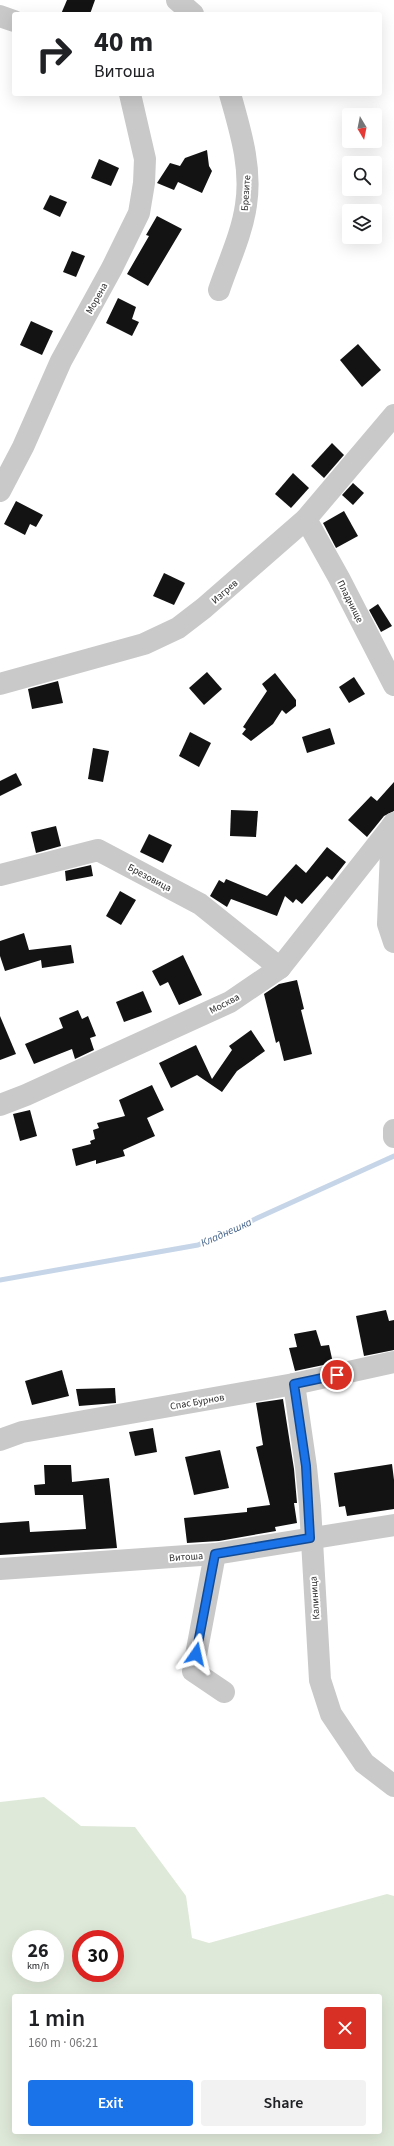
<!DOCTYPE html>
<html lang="en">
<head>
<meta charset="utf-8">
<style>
	body { margin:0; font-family:"Source Sans 3",sans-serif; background:#f2f2f2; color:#202124; height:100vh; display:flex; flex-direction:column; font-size:15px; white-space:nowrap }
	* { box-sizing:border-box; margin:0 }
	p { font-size:13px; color:#757577 }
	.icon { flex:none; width:22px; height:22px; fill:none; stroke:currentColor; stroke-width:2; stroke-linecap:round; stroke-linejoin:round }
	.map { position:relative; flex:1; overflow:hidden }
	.drawer { position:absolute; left:12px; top:1994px; width:370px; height:140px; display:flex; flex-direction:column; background:#fff; border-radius:4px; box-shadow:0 4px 16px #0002 }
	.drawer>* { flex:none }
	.guide { position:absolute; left:12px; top:12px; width:370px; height:84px; border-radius:4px; box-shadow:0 4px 16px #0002; background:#fff; color:#202124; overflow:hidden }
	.needle { width:26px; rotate:170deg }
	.controls { position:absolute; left:342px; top:108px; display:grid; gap:8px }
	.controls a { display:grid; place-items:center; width:40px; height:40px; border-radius:4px; background:#fff; box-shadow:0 4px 16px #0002; font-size:20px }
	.speed { position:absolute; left:12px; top:1930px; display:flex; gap:8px; font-size:20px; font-weight:700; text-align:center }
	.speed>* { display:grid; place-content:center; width:52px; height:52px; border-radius:50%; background:#fff; box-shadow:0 4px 16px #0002; line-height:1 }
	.speed small { font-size:10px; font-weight:400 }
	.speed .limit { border:6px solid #d22; background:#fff; color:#111 }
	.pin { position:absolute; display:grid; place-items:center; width:34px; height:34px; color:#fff; margin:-17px; border:2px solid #fff; border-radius:50%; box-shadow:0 1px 4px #0007 }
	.me { position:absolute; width:44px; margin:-22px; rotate:11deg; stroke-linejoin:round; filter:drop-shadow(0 0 3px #0008) }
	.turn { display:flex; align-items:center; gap:14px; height:84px; padding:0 16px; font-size:18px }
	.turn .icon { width:52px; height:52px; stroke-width:2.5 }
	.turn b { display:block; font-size:28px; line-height:34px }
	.round { display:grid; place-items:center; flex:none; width:42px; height:42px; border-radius:4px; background:#f2f2f2 }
	.summary { display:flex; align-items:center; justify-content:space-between; height:68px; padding:0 16px }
	h1 { font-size:24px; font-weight:600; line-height:30px }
	.primary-button { display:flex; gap:8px; margin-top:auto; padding:8px 16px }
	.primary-button a { flex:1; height:46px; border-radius:4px; background:#1a73e8; color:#fff; font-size:16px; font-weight:600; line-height:46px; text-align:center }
	.primary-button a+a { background:#f2f2f2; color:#202124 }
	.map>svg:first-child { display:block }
</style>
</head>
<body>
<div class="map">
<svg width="394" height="2146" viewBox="0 0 394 2146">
	<rect width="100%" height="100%" fill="#fff"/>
	<path fill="#dfe9d9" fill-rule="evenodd" d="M44,1797l37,29 54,1 51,69 6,42 17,5 178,-49 7,2v250h-394v-344zM21,1939h34v34h-34zM81,1939h34v34h-34zM14,1996h366v136h-366z"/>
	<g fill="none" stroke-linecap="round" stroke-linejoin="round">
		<path stroke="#c6d5e8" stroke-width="5" d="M0,1280l198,-35 196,-89"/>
	</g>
	<g fill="#131313">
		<path d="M67,0h28l-5,14h-29z"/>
		<path d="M207,150l2,16 3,5 -10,22 -24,-11 -4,8 -17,-7 13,-20 10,3 5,-8z"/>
		<path d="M99,159l20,9 -8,18 -20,-8z"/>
		<path d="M50,195l17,7 -7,15 -17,-8z"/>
		<path d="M157,216l25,13 -34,57 -21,-12 22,-38 -3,-1z"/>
		<path d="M72,251l13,5 -9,21 -13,-5z"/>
		<path d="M118,298l18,9 -4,12 7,3 -7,14 -26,-13z"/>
		<path d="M31,321l22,10 -11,24 -22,-10z"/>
		<path d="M358,344l23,26 -19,17 -22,-27z"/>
		<path d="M332,443l12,12 -20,23 -13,-12z"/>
		<path d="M293,473l16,15 -18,20 -16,-14z"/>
		<path d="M353,483l11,10 -11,12 -11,-10z"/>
		<path d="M16,501l27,14 -7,12 -6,-3 -5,11 -21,-11z"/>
		<path d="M344,511l14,25 -22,12 -13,-25z"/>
		<path d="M164,573l21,10 -11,22 -21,-9z"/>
		<path d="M378,604l14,22 -11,6 -12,-22z"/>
		<path d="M207,672l15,17 -18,16 -15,-17z"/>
		<path d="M275,673l21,27v6l-10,8 -4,-4 -9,14 -22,17 -9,-7 4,-5 -3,-2 24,-36 -5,-7z"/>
		<path d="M354,677l11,17 -16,9 -10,-16z"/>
		<path d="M58,681l5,22 -31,6 -4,-20z"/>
		<path d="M330,728l5,16 -28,9 -5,-16z"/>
		<path d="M190,732l21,11 -12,24 -20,-11z"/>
		<path d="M93,748l16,3 -6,31 -15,-3z"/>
		<path d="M16,773l6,12 -22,11v-15z"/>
		<path d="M394,782v29l-10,5 -17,21 -19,-17 23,-24 6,5z"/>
		<path d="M231,810l27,1 -2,26 -26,-1z"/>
		<path d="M56,826l5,20 -25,7 -5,-21z"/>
		<path d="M149,834l23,11 -9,18 -23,-11z"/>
		<path d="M327,847l19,15 -14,18 -5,-4 -25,28 -6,-5 -3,4 -8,-7 -8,20 -46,-17 -4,8 -17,-11 9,-16 5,3 2,-4 41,17 29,-32 10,9z"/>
		<path d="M91,865l2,11 -27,5 -1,-10z"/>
		<path d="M120,891l16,9 -15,25 -15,-9z"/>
		<path d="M24,933l5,17 42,-5 3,18 -32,5 -1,-8 -36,11 -5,-15v-15z"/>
		<path d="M183,955l19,40 -23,10 -11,-23 -8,4 -8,-15z"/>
		<path d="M297,980l7,29 -3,1 11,44 -28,7 -5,-20 -3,2 -12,-49 15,-10z"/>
		<path d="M143,991l9,21 -28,10 -8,-20z"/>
		<path d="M78,1010l4,9 6,-3 8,20 -6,2 4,12 -19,9 -3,-10 -38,15 -9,-20 38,-16 -4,-10z"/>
		<path d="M0,1016l16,38 -16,6z"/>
		<path d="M251,1030l14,21 -28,20 -15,21 -25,-17 -26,13 -12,-25 37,-18 16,34 20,-29 -3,-4z"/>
		<path d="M152,1085l12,25 -17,8 8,18 -32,14 2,6 -29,8v-4l-20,6 -4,-17 19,-5 -1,-3 5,-2 -2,-9 6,-2 -2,-5 28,-7 -6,-16z"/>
		<path d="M30,1110l7,26 -17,5 -7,-27z"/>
		<path d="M386,1310l3,11 5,-1v30l-30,6 -8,-40z"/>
		<path d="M316,1330l5,16 8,-1 4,18 -38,8 -6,-23 8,-1 -3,-13z"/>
		<path d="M62,1370l7,26 -37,9 -7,-24z"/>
		<path d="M115,1388l1,15 -37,3 -3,-17z"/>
		<path d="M283,1399l11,70 3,34h-3l3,20 -22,4 1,4 -57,10 -32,2 -3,-25 63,-6v-4l23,-3 -14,-58 7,-2 -7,-42z"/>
		<path d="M153,1428l4,24 -22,4 -6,-24z"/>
		<path d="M220,1450l9,38 -35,7 -9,-38z"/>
		<path d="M392,1464l2,16v29l-47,7 -2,-10 -6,1 -5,-34z"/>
		<path d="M44,1465h27l1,17 37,-4 8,70 -117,7v-32l29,-2 1,11 56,-3 -3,-34h-48l-1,-10 11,-1z"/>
	</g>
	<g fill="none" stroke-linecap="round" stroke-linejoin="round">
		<g stroke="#c9c9c9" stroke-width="22">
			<path d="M177,0l16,14"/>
			<path d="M0,16l14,5"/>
			<path d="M219,290c9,-27 23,-56 27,-85 6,-38 -6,-75 -16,-111"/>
			<path d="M0,491l23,-44 38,-86 51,-93 27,-55 5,-30 1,-24 -15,-65"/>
			<path d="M306,519l33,59 55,107"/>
			<path d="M0,684l144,-40 34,-16 26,-20 102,-89 88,-104"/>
			<path d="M394,823l-2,3 -4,98 6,18"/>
			<path d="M0,875l98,-25 102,54 80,64"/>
			<path d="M0,1105l26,-10 204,-93 50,-34 112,-142"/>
			<path d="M394,1130v7"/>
			<path d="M294,1384l12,83 4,39 10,174 11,34 33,49 30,23"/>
			<path d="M0,1440l22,-8 272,-48 100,-22"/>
			<path d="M215,1554l-22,117 31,21"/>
			<path d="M0,1569l215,-15 179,-29"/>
		</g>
	</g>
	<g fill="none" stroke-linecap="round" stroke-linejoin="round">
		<defs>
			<path id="route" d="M196,1654l19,-100 95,-16 -4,-72 -12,-82 43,-9"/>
		</defs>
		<use href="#route" stroke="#114b97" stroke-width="10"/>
		<use href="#route" stroke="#1a73e8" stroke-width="7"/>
	</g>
	<g text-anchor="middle" stroke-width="4" stroke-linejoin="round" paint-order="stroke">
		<g font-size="10" fill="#2c2c2c" stroke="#fff">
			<text transform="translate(245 193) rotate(-86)" y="4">Брезите</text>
			<text transform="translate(96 298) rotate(-61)" y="4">Морена</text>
			<text transform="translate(224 591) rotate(-41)" y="4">Изгрев</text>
			<text transform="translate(351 601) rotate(63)" y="4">Пладнище</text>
			<text transform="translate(150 877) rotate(28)" y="4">Брезовица</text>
			<text transform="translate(224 1003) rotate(-28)" y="4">Москва</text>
			<text transform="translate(197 1401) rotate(-10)" y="4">Спас Бурнов</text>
			<text transform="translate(186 1556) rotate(-4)" y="4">Витоша</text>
			<text transform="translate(314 1598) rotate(-94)" y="4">Калиница</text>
		</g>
		<g font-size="11" font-style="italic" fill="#3f5f88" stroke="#fff">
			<text transform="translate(226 1232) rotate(-24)" y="4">Кладнешка</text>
		</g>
	</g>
</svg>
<div class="controls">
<a><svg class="needle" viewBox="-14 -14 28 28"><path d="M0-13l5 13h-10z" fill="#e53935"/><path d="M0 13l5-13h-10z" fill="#757577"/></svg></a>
<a><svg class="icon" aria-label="search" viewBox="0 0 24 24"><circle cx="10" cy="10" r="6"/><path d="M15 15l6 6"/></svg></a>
<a><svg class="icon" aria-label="layers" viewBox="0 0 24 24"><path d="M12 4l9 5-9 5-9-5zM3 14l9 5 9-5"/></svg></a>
</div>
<div class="speed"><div>26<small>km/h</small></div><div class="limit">30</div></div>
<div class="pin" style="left:337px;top:1375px;background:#d93025"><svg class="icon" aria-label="arrive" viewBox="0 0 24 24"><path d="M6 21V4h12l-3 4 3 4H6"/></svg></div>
<svg class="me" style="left:196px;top:1654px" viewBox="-20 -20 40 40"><path d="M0-17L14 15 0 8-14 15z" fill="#1a73e8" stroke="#fff" stroke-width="4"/></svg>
<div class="guide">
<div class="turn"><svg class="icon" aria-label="right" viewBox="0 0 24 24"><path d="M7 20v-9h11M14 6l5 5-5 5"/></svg><div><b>40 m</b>Витоша</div></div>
</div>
<section class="drawer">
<div class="summary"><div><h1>1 min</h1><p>160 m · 06:21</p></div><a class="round" style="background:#d93025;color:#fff"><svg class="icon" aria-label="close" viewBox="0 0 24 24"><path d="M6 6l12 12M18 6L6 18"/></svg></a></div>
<div class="primary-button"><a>Exit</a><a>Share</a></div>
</section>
</div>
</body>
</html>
